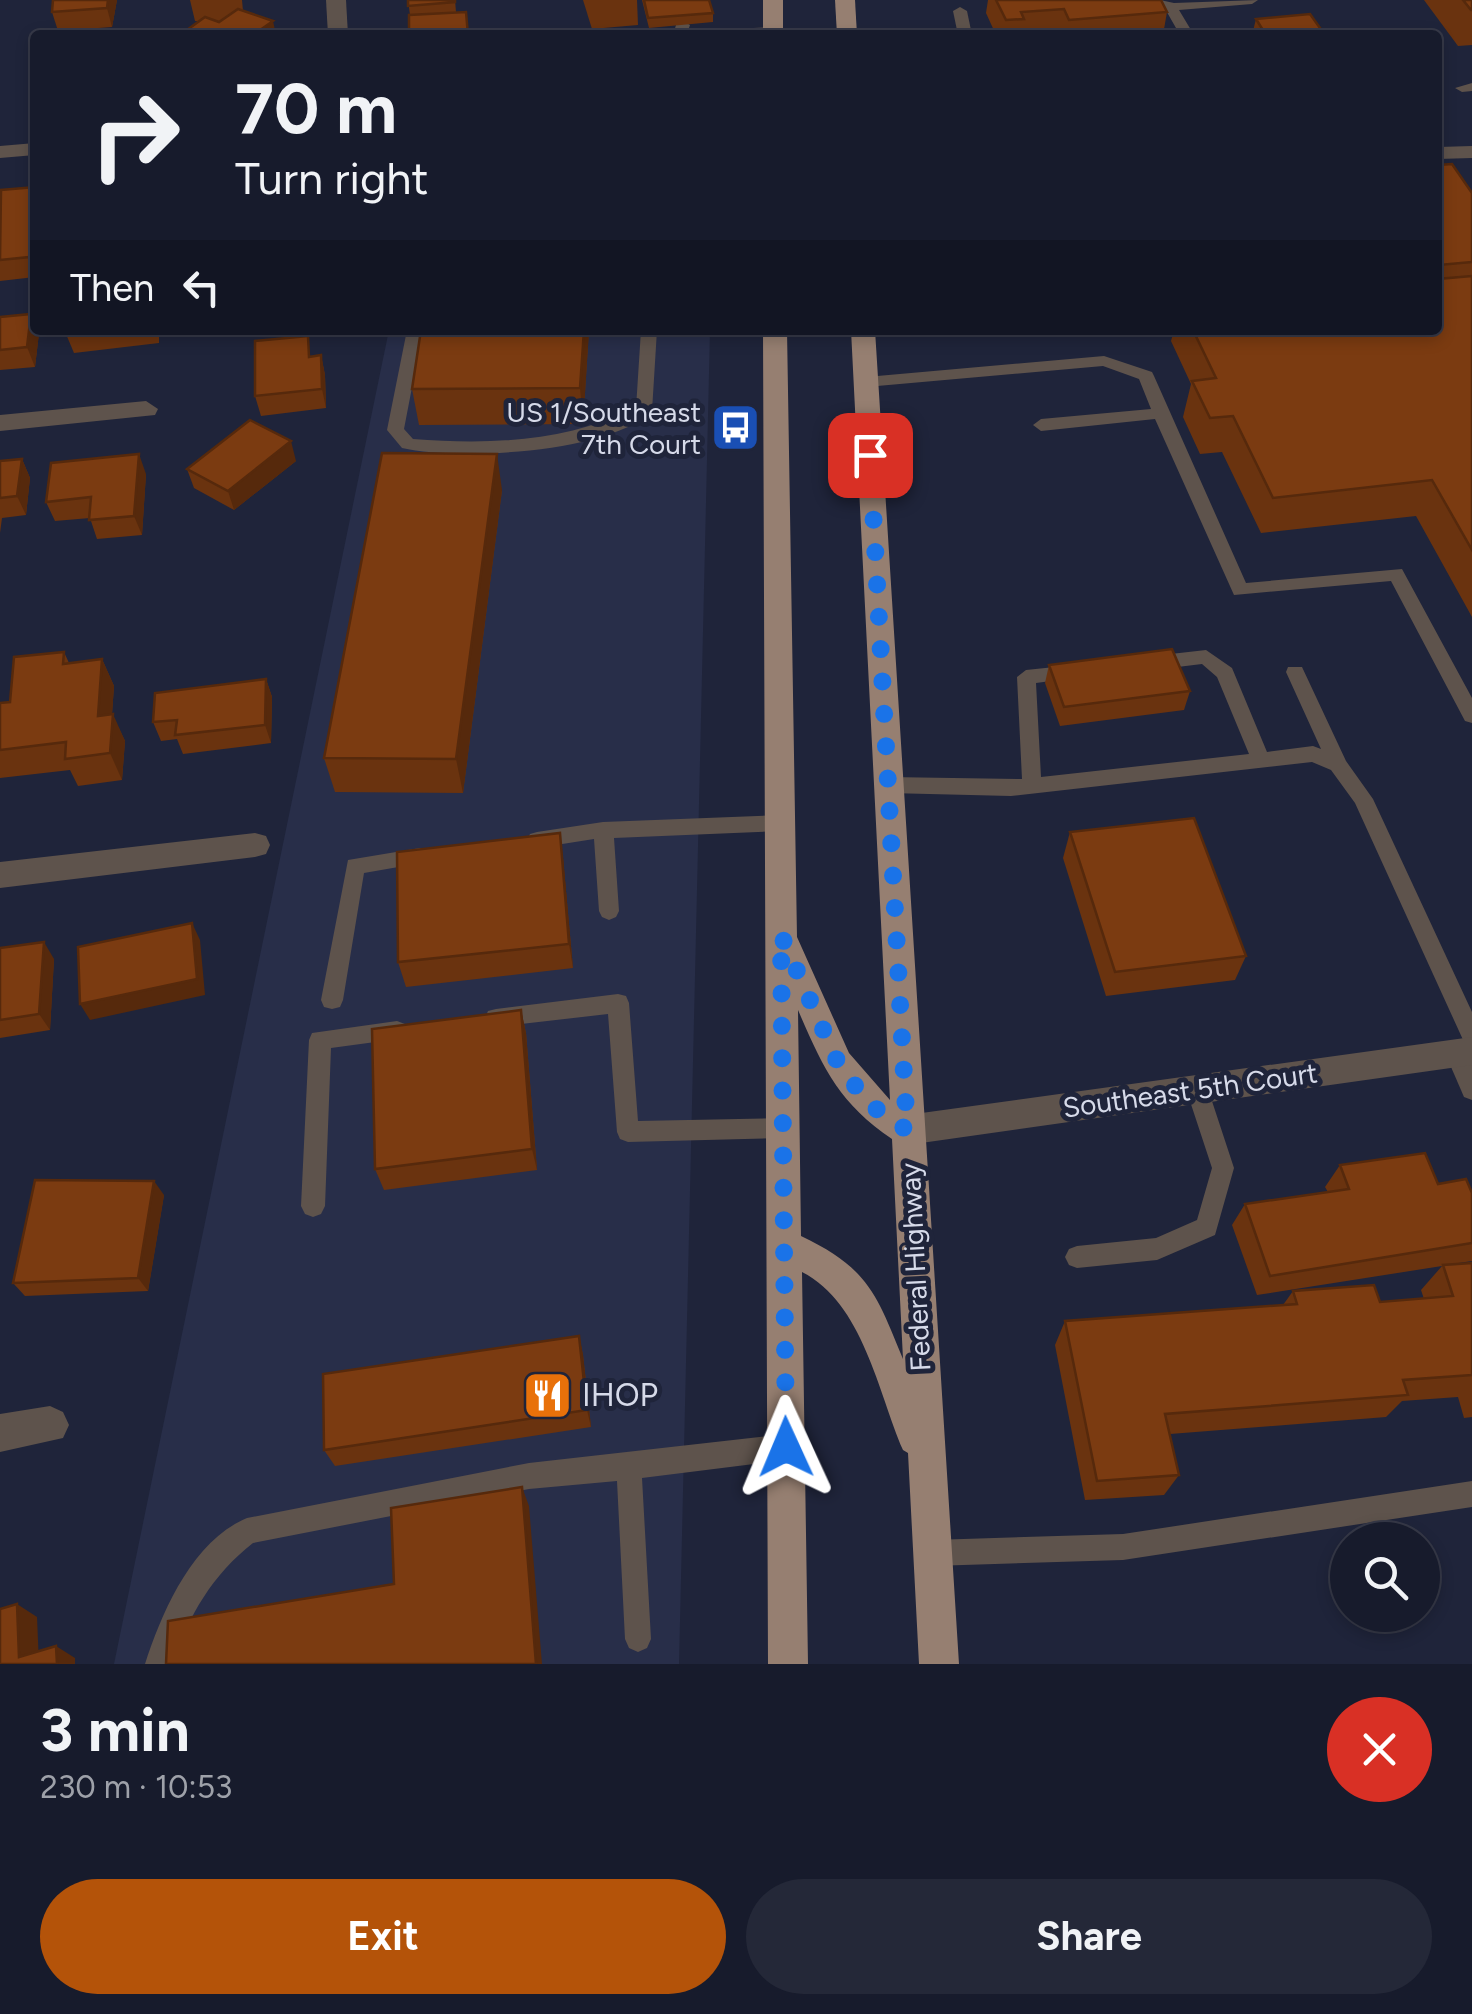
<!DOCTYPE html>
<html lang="en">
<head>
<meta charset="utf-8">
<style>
	body { margin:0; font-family:Figtree,sans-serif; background:#242838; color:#f1f3f6; height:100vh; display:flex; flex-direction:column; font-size:38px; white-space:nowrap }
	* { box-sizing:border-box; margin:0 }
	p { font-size:32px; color:#9ea1a9 }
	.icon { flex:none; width:55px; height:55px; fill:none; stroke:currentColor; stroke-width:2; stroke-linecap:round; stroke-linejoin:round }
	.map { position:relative; height:1664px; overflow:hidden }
	.sheet { display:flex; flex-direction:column; background:#171b2c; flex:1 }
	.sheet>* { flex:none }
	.top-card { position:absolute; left:30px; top:30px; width:1412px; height:305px; border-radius:10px; box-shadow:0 5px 15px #0003,0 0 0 2px #363948; background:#171b2c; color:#f1f3f6; overflow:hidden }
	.fabs { position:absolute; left:1330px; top:1522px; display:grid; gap:20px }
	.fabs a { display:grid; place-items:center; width:110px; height:110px; border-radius:50%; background:#171b2c; box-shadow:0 5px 15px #0003,0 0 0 2px #363948; font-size:50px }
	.pin { position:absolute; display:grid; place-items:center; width:85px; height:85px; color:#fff; margin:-42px; border-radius:20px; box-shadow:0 5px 15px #0006 }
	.me { position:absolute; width:110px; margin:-55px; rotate:359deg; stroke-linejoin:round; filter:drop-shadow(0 0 8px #0008) }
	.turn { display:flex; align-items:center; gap:35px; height:210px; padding:0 40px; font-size:45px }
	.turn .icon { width:130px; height:130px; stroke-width:2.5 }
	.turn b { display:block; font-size:70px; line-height:85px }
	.then { display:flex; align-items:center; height:95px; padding:0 40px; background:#0003; gap:20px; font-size:38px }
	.round { display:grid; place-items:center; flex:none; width:105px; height:105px; border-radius:52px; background:#242838 }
	.summary { display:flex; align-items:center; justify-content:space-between; height:170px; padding:0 40px }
	h1 { font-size:60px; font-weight:700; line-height:75px }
	.button { display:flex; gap:20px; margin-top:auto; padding:20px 40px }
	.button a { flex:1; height:115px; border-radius:60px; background:#b45309; color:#fff; font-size:40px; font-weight:700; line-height:115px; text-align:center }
	.button a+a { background:#242838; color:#f1f3f6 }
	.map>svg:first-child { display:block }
</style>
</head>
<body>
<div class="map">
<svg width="1472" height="1664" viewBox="0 0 1472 1664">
	<rect width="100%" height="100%" fill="#1f243a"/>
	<path fill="#282e49" d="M389,330h321l-31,1334h-565z"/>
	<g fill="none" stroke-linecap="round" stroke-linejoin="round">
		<g fill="#5e534c" fill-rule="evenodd">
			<path d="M1160,0l14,3 84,-3 -6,4 -73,6 15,25h-14z"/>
			<path d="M960,7l7,4 5,24h-14l-5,-24z"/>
			<path d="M683,21l7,4 -2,6 85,-4 7,4 -8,4h-99l3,-10z"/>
			<path d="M1472,83v8l-10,1 -7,-4z"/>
			<path d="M407,330h16l-19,99 9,10c77,6 152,3 223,-31l5,-78h16l-5,81c-42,42 -193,50 -250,37l-15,-18z"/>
			<path d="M1104,356l48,16 2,4 92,207 156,-14 70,129v25l-7,-2 -74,-140 -157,14 -79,-176 -114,12 -8,-6 8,-6 110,-10 -12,-30 -36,-13 -237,21 -8,-5 8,-5z"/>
			<path d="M1206,650l26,18 35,84 46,-6 8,3 -35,-77 2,-5h14l44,94 27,38 99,213v33l-8,-3 -109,-239 -24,-33 -19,-8 -301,34 -123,-3 -7,-3 -3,-5 3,-5 7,-3 134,2 -5,-102 9,-7 48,-5 7,2 2,5 -2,5 -45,6 5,94 208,-23 -32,-77 -15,-13 -49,6 -9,-7 9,-7z"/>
			<path d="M780,815l7,2 3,6 -3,6 -7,2 -166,7 5,73 -3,6 -7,3 -7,-3 -3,-6 -5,-72 -57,9 -7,-2 -3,-6 3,-6 7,-2 66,-10z"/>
			<path d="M420,848l7,2 3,6 -3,6 -63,11 -21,127 -3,7 -8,2 -8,-2 -3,-7 27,-140z"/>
			<path d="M618,994l8,2 3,7 9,118 145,-3 8,3 3,7 -3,7 -8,3 -155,4 -8,-3 -3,-7 -9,-118 -112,13 -8,-2 -3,-7 3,-7 8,-2z"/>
			<path d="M397,1021l8,3 3,7 -3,7 -74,10 -6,158 -4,8 -8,3 -8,-3 -4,-8 8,-166 3,-7z"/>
			<path d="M1456,1043l8,3 8,19v35l-8,-3 -19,-44 3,-7z"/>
			<path d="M1197,1079l8,3 3,7 26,79 -19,67 -58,25 -80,8 -8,-3 -4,-8 4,-8 8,-3 79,-8 41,-18 15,-52 -26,-79 3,-7z"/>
			<path d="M786,1434l9,4 4,9 -4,9 -9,4 -144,18 9,161 -4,9 -9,4 -9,-4 -4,-9 -8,-158 -88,8 -276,54c-40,31 -65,73 -80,121h-28c17,-52 47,-123 102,-146l282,-55z"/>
			<path d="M1472,1481v26l-349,53 -191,6 -9,-4 -4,-9 4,-9 9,-4 191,-6z"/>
		</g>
		<g fill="#5e534c" fill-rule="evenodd">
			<path d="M326,0h20l2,35h-20z"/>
			<path d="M35,143v12l-35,3v-12z"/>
			<path d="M1472,146v12l-34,1v-12z"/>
			<path d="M146,401l12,8 -3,6 -155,16v-16z"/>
			<path d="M255,833l11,3 4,9 -4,9 -11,3 -255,31v-26z"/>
			<path d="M1472,1037v28l-565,80 -12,-4 -5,-11 5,-11 12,-4z"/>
			<path d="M50,1406l13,6 6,13 -6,13 -63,14v-38z"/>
		</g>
		<g fill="#967f71" fill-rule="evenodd">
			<rect x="763" y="0" width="20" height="35"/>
			<path d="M835,0h20l2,35h-20z"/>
			<path d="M763,330h24l10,607 52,116 41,47 -39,-770h24l84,1334h-40l-11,-211 -5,-3c-25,-58 -40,-147 -101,-178l6,392h-40zM798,1010c25,58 41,93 94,129l11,220c-27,-66 -35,-91 -102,-123z"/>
		</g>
	</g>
	<g fill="#6a330f">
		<path d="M117,0l-5,27 -54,4 -6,-19z"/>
		<path d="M190,0h52l1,11 33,24 -76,-14h-5z"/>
		<path d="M408,0h47l1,12 -46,3z"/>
		<path d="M583,0h54l1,25 -46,4z"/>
		<path d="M642,0h67l4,13v9l-64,6z"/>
		<path d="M988,0h173l6,12 -4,23h-167l-10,-22z"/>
		<path d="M1424,0h48v45l-14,1z"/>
		<path d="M1256,19l69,16h-73z"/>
		<path d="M1438,165l34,28v424l-56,-101 -155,17 -39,-81 -22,2 -17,-37 8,-33 -20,-43 3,-11h264z"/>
		<path d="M35,187v90l-35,4v-85z"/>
		<path d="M31,314l4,10v6l4,3 -4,34 -35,3v-53z"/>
		<path d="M66,330h93v13l-85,10 -8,-19z"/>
		<path d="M421,330h168l-6,94 -164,1 -7,-36z"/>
		<path d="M1041,330h53l-51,5z"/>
		<path d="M321,355l4,20 1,33 -65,8 -6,-20 58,-40z"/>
		<path d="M22,459l8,19 -4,37 -24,3 -2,15v-72z"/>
		<path d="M296,461l-62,49 -40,-22 -7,-19z"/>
		<path d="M146,474l-4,61 -45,4 -7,-21 -35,3 -9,-19z"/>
		<path d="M502,490l-39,303 -128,-1 -11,-34z"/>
		<path d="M64,652l5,11 33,-4 12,27 -2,28 13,27 -3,39 -44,6 -8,-16 -70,8v-75l10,-1z"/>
		<path d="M1049,665l141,26 -6,19 -124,16 -15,-43z"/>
		<path d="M266,679l6,18 -1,46 -88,11 -6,-15 -16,2 -8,-19z"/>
		<path d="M1070,832l176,124 -11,24 -129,16 -43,-138z"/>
		<path d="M563,858l10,110 -167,19 -8,-25z"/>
		<path d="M0,948l54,11 -4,71 -50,8z"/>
		<path d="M521,1010l5,23 11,137 -153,20 -9,-21z"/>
		<path d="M1340,1165l98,19 34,9v68l-20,3 20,-1v154l-8,1 -6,-21 -56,4 -16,16 -216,17 9,41 -15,20 -79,5 -30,-155 10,-24 218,-16 10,-14 87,11 44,-3 -3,-9 21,-24 -185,29 -25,-70 13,-21 83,-12 -3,-5z"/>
		<path d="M164,1195l-16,96 -123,5 -12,-13z"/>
		<path d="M579,1336l4,19 8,72 -256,39 -11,-16z"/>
	</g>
	<g fill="#56290c">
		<path d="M108,0h9l-5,27 -5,-19z"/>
		<path d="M273,21l3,14h-23z"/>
		<path d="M35,206v68l-6,-17z"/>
		<path d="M31,314l4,10v6h2l2,3 -4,34 -8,-20z"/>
		<path d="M584,330h5l-6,94 -3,-36z"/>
		<path d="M321,355l4,20 1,33 -4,-19z"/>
		<path d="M291,441l5,20 -62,49 -6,-19z"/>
		<path d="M139,454l7,20 -4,61 -8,-19z"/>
		<path d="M497,454l5,36 -39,303 -7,-34z"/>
		<path d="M22,459l8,19 -4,37 -9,-19z"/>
		<path d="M102,659l12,27 -4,57 -12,-27z"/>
		<path d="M266,679l6,18 -1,46 -6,-18z"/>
		<path d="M113,714l12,27 -3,39 -12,-27z"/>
		<path d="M560,833l3,25 10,110 -4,-24z"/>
		<path d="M192,923l8,17 5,55 -115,25 -10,-16z"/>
		<path d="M44,942l10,17 -4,71 -11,-16z"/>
		<path d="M521,1010l5,23 11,137 -5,-21z"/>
		<path d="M154,1181l10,14 -16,96 -10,-13z"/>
		<path d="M579,1336l4,19 8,72 -4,-17z"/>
		<path d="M522,1487l7,19 13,158h-6z"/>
		<path d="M17,1604l20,13 2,47 -20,-7z"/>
		<path d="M56,1646l19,12v6h-18z"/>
	</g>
	<g fill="#7b3b11" stroke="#56290c" stroke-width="2.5">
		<path d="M53,0h55l-1,8 -55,4z"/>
		<path d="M408,0h47v2l-47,4z"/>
		<path d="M644,0h65l4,13 -65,5z"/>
		<path d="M996,0h165l6,12 -98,8 -5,-11 -43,3 3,7 -18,1z"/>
		<path d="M1463,0h9v10h-1z"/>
		<path d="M238,9l35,12 -20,14h-73l25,-18 14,5z"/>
		<path d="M466,12l2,23h-59v-20z"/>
		<path d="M1310,14l15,21h-59l-10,-16z"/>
		<path d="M1452,164l20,29v69l-33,3 -1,-3v-97z"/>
		<path d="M35,187v19l-6,51 -29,3 1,-70z"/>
		<path d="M1472,276v274l-40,-70 -159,18 -40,-82 -23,2 -18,-37 24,-3 -23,-48h245v-51z"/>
		<path d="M31,314l-4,33 -27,3v-33z"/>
		<path d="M66,330h33l-33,4z"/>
		<path d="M421,330h163l-4,58 -168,1z"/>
		<path d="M308,336l1,21 12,-2 1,34 -67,7v-55z"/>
		<path d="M250,420l41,21 -63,50 -41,-22z"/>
		<path d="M382,453l115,1 -41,305 -132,-1z"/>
		<path d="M139,454l-5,62 -45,4 2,-23 -45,5 5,-39z"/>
		<path d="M22,459l-5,37 -17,2v-37z"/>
		<path d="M1172,649l18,42 -126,16 -15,-42z"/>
		<path d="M64,652l-1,12 39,-5 -4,57 15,-2 -3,39 -45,6 1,-17 -66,8v-47l10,-1 4,-45z"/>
		<path d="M266,679l-1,46 -90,10 2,-15 -24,2 2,-29z"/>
		<path d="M1194,818l52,138 -131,16 -45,-140z"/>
		<path d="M560,833l9,111 -171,18 -1,-110z"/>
		<path d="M192,923l5,56 -117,25 -2,-57z"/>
		<path d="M44,942l-5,72 -39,6v-72z"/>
		<path d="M521,1010l11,139 -157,20 -3,-140z"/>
		<path d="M1425,1153l13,31 28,-5 6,14v50l-202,33 -25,-72 104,-15 -9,-24z"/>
		<path d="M35,1180l119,1 -16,97 -125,5z"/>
		<path d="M1472,1263v112l-69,5 5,15 -243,19 14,61 -82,6 -32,-160 232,-17 -4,-13 81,-6 6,17 73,-6 -10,-31z"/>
		<path d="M579,1336l8,74 -263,40 -1,-76z"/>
		<path d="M522,1487l14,177h-370l2,-43 226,-37 -3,-76z"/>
		<path d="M17,1604l2,53 37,-11 1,18h-57v-55z"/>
	</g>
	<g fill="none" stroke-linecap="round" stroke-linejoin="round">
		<path stroke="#1a73e8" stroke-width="18" stroke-dasharray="0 32.4" d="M786,1447l-5,-512 57,128 31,41 38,26 -37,-675"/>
	</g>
	<defs>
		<symbol id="bus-square" viewBox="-11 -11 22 22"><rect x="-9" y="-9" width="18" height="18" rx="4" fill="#1a4fb4" stroke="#1f243a"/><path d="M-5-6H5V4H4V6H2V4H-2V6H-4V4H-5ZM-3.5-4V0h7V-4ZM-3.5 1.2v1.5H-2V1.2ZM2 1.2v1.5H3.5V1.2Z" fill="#fff"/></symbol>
		<symbol id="restaurant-square" viewBox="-11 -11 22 22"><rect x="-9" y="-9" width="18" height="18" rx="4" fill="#e8710a" stroke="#1f243a"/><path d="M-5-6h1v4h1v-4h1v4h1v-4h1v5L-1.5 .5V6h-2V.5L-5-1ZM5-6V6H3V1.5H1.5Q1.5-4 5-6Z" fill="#fff"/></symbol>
	</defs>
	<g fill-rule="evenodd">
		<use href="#bus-square" x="708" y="400" width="55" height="55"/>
		<use href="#restaurant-square" x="520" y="1368" width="55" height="55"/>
	</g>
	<g text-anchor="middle" stroke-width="10" stroke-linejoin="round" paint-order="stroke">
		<g font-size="28" fill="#d6dae9" stroke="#1f243a" text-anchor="end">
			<text x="701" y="422">US 1/Southeast<tspan x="701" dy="32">7th Court</tspan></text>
		</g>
		<g font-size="28" fill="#d6dae9" stroke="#1f243a">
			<text transform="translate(1190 1090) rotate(-8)" y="10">Southeast 5th Court</text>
			<text transform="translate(915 1267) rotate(-93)" y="10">Federal Highway</text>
		</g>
		<g font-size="32" fill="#d6dae9" stroke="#1f243a" text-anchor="start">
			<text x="582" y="1406">IHOP</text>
		</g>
	</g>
</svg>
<div class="fabs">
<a><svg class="icon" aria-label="search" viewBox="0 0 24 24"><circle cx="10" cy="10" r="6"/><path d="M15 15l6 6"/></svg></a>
</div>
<div class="pin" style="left:870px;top:455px;background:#d93025"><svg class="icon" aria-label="arrive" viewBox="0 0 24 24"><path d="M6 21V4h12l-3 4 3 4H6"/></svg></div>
<svg class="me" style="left:786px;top:1447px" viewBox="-20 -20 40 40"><path d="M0-17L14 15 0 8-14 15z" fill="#1a73e8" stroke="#fff" stroke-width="4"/></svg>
<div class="top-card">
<div class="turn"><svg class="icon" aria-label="right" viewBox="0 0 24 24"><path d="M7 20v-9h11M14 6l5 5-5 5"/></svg><div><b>70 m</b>Turn right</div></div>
<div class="then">Then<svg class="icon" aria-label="left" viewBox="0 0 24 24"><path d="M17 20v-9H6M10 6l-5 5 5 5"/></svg></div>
</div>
</div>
<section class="sheet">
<div class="summary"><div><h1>3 min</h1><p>230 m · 10:53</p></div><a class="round" style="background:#d93025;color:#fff"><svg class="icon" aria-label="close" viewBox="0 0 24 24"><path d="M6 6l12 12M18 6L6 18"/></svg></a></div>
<div class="button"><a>Exit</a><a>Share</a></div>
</section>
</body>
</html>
